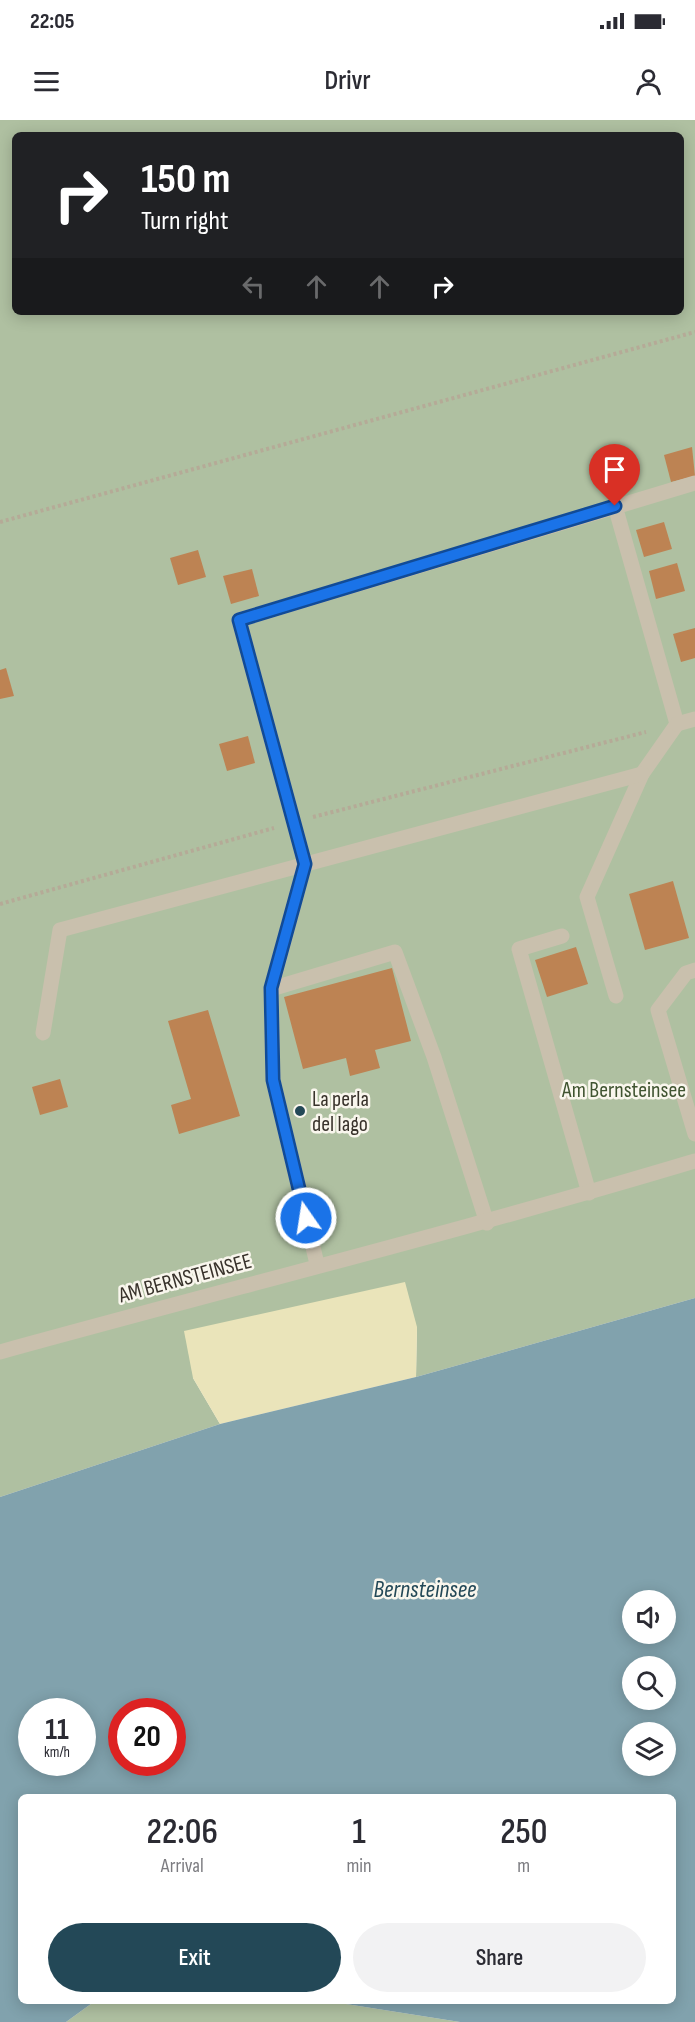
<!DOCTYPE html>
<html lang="en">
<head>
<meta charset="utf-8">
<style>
	body { margin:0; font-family:"Sofia Sans Condensed",sans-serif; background:#f2f2f3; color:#2b2b33; height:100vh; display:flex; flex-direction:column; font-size:22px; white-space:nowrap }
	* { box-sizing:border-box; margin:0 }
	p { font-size:20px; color:#7c7c81 }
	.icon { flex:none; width:33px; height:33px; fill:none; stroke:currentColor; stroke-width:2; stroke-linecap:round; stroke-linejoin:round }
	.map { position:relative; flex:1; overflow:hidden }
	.drawer { position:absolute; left:18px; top:1674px; width:658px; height:210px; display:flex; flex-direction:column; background:#fff; border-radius:9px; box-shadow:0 3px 15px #0003 }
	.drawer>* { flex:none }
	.banner { position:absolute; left:12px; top:12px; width:672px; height:183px; border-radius:9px; box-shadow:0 3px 15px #0003; background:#202124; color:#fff; overflow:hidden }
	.controls { position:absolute; left:622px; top:1470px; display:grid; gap:12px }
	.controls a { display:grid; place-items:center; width:54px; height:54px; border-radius:50%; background:#fff; box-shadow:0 3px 15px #0003; font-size:30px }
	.speed { position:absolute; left:18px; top:1578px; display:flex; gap:12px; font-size:30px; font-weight:700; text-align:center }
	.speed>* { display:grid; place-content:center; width:78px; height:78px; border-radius:50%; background:#fff; box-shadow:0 3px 15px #0003; line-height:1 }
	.speed small { font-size:15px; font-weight:400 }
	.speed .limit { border:9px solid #d22; background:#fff; color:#111 }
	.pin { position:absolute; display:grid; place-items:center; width:51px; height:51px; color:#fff; margin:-62px -26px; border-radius:50% 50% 50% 0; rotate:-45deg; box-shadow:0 0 6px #0007 }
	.pin .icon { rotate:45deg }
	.me { position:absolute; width:66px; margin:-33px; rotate:347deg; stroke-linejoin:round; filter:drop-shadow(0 0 4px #0008) }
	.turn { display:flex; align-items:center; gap:21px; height:126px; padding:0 30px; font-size:27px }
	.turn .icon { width:78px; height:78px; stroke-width:2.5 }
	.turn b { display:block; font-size:42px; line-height:51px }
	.lanes { display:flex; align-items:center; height:57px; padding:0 30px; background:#0003; justify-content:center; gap:30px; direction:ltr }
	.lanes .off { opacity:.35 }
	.eta { display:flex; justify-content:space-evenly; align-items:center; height:102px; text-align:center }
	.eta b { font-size:36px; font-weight:600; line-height:42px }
	.primary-button { display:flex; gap:12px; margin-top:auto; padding:12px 30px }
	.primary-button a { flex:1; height:69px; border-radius:36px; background:#234857; color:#fff; font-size:24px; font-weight:600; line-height:69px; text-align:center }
	.primary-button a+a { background:#f2f2f3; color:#2b2b33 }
	.status { display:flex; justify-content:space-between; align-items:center; height:42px; padding:0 30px; background:#fff; direction:ltr }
	.status svg { height:16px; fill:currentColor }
	header { display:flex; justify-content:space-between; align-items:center; height:78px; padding:0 30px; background:#fff; font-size:27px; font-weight:600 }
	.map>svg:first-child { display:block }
</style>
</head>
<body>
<div class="status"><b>22:05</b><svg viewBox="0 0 49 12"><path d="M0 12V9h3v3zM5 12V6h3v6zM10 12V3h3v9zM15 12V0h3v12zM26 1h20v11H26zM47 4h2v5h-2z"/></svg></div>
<header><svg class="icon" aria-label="menu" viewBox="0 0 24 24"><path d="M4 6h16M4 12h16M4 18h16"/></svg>Drivr<svg class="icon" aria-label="person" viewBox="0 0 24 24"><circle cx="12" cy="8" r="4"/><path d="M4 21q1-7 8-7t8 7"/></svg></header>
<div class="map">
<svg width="695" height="1902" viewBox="0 0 695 1902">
	<rect width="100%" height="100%" fill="#f2ede0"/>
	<g fill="#afc0a1" fill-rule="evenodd">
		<path d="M0,0h695v1178l-279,79 1,-50 -224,51 27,46 -220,73zM15,15h666v177h-666z"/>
		<path d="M95,1881h232l133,21h-394z"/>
	</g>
	<path fill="#eae4ba" d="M405,1162l12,45 -1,50 -196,47 -27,-46 -9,-47z"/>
	<path fill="#81a2ad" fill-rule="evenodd" d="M695,1178v724h-235l-133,-21h347v-204h-653v204h74l-29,21h-66v-525l220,-73 196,-47zM633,1480h33v34h-33zM633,1546h33v34h-33zM32,1592h50v50h-50zM122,1592h50v50h-50zM633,1612h33v34h-33z"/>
	<g fill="#bd8353">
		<path d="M692,327l3,29 -24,6 -7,-27z"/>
		<path d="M664,402l8,27 -28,8 -8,-27z"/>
		<path d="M198,430l8,27 -28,8 -8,-27z"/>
		<path d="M677,443l8,28 -29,8 -7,-28z"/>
		<path d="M252,449l7,27 -28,8 -8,-28z"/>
		<path d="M695,508v30l-14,4 -8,-28z"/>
		<path d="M6,548l8,28 -14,3v-29z"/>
		<path d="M248,616l7,27 -28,8 -8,-27z"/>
		<path d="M673,761l16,57 -44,12 -16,-56z"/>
		<path d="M576,827l12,37 -41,13 -12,-37z"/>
		<path d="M392,848l19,73 -36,9 5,18 -30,8 -4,-18 -43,11 -19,-72z"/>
		<path d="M208,890l32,106 -61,18 -8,-29 20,-6 -23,-78z"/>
		<path d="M60,959l8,28 -28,8 -8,-28z"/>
	</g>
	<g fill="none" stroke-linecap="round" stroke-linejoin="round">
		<g stroke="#b5aa97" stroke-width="4" stroke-dasharray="3 3" stroke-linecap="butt">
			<path d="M0,402l695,-190"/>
			<path d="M313,697l333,-85"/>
			<path d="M0,784l274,-76"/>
		</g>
		<g stroke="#c9c0ad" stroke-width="15">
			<path d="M615,386l62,218 -35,50 -55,123 29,99"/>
			<path d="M677,604l18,-5"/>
			<path d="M562,816l-43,13 70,244"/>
			<path d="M695,850l-9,3 -28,37 37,124"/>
			<path d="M271,869l34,-125 -66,-244 456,-137"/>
			<path d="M43,913l17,-103 582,-156"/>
			<path d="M317,1144l-44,-184 -2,-91 124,-37 39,105 53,166"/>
			<path d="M0,1232c232,-64 465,-122 695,-191"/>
		</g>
	</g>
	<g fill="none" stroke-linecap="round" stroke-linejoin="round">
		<defs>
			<path id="route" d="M306,1098l-33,-138 -2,-92 34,-124 -66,-244 376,-114"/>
		</defs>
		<use href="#route" stroke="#114b97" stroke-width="15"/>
		<use href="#route" stroke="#1a73e8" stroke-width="10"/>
	</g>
	<circle fill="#234857" stroke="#f9f6ed" stroke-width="2" cx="300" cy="991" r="6"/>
	<g text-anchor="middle" stroke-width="5" stroke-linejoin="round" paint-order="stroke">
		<g font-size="22" fill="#405431" stroke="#f9f6ed">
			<text x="624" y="977">Am Bernsteinsee</text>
		</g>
		<g font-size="22" fill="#38322b" stroke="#f9f6ed" text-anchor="start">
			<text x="312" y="986">La perla<tspan x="312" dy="25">del lago</tspan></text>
		</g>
		<g font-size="22" fill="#38322b" stroke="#f9f6ed">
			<text transform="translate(185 1157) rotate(-15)" y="8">AM BERNSTEINSEE</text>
		</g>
		<g font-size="24" font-style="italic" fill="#234857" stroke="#f9f6ed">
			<text x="425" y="1477">Bernsteinsee</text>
		</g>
	</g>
</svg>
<div class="controls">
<a><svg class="icon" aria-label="sound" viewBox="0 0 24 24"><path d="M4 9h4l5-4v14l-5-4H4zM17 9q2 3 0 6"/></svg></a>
<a><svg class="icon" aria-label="search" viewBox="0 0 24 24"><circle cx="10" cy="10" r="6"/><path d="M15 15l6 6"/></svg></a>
<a><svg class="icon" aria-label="layers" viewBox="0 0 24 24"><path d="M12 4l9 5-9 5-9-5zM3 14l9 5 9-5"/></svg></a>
</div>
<div class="speed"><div>11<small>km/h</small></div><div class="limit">20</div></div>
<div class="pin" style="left:615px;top:386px;background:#d93025"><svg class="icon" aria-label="arrive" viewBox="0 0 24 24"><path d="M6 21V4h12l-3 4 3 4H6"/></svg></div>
<svg class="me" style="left:306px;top:1098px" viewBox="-20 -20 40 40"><circle r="17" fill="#1a73e8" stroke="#fff" stroke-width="3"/><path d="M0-11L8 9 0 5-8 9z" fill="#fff"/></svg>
<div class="banner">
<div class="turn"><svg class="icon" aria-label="right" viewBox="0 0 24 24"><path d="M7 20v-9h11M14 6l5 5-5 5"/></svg><div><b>150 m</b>Turn right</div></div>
<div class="lanes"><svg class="icon off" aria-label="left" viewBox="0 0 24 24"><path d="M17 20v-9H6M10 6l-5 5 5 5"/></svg><svg class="icon off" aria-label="ahead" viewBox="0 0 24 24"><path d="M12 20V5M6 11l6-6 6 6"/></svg><svg class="icon off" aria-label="ahead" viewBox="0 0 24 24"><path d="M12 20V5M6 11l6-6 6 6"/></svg><svg class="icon" aria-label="right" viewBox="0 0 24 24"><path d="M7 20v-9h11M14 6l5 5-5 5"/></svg></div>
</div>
<section class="drawer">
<div class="eta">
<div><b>22:06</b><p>Arrival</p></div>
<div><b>1</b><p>min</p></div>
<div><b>250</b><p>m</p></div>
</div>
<div class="primary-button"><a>Exit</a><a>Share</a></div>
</section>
</div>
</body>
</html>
